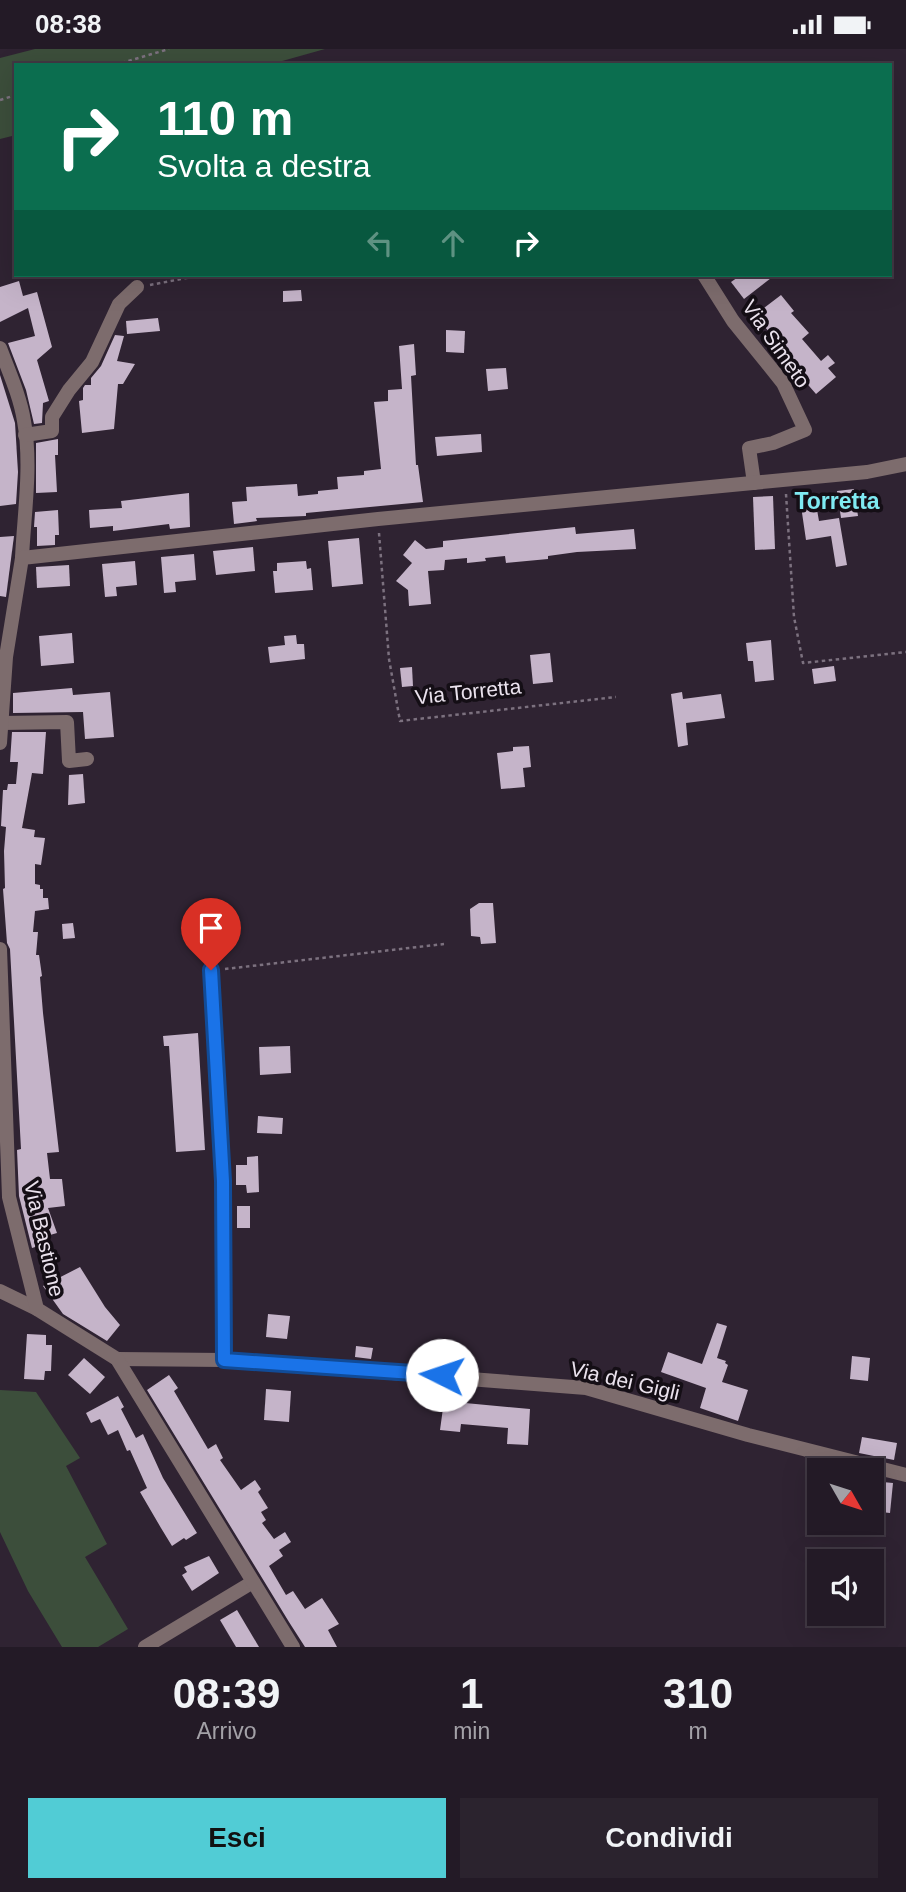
<!DOCTYPE html>
<html lang="it">
<head>
<meta charset="utf-8">
<style>
	body { margin:0; font-family:Helvetica,sans-serif; background:#2b232e; color:#f1f3f6; height:100vh; display:flex; flex-direction:column; font-size:26px; white-space:nowrap }
	* { box-sizing:border-box; margin:0 }
	p { font-size:23px; color:#a3a1a7 }
	.icon { flex:none; width:38px; height:38px; fill:none; stroke:currentColor; stroke-width:2; stroke-linecap:round; stroke-linejoin:round }
	.map { position:relative; height:1598px; overflow:hidden }
	.drawer { display:flex; flex-direction:column; background:#231a26; flex:1 }
	.drawer>* { flex:none }
	.hud { position:absolute; left:14px; top:14px; width:878px; height:214px; border-radius:0px; box-shadow:0 7px 28px #0002,0 0 0 2px #403843; background:#0b6e4f; color:#fff; overflow:hidden }
	.needle { width:46px; rotate:129deg }
	.controls { position:absolute; left:807px; top:1409px; display:grid; gap:14px }
	.controls a { display:grid; place-items:center; width:77px; height:77px; border-radius:0px; background:#231a26; box-shadow:0 7px 28px #0002,0 0 0 2px #403843; font-size:35px }
	.pin { position:absolute; display:grid; place-items:center; width:60px; height:60px; color:#fff; margin:-72px -30px; border-radius:50% 50% 50% 0; rotate:-45deg; box-shadow:0 0 7px #0007 }
	.pin .icon { rotate:45deg }
	.me { position:absolute; width:77px; margin:-38px; rotate:274deg; stroke-linejoin:round; filter:drop-shadow(0 0 5px #0008) }
	.turn { display:flex; align-items:center; gap:24px; height:147px; padding:0 28px; font-size:32px }
	.turn .icon { width:91px; height:91px; stroke-width:2.5 }
	.turn b { display:block; font-size:49px; line-height:60px }
	.lanes { display:flex; align-items:center; height:66px; padding:0 28px; background:#0003; justify-content:center; gap:35px; direction:ltr }
	.lanes .off { opacity:.35 }
	.eta { display:flex; justify-content:space-evenly; align-items:center; height:119px; text-align:center }
	.eta b { font-size:42px; font-weight:700; line-height:49px }
	.action { display:flex; gap:14px; margin-top:auto; padding:14px 28px }
	.action a { flex:1; height:80px; border-radius:0px; background:#51ccd5; color:#111; font-size:28px; font-weight:700; line-height:80px; text-align:center }
	.action a+a { background:#2b232e; color:#f1f3f6 }
	.status { display:flex; justify-content:space-between; align-items:center; height:49px; padding:0 35px; background:#231a26; direction:ltr }
	.status svg { height:19px; fill:currentColor }
	.map>svg:first-child { display:block }
</style>
</head>
<body>
<div class="status"><b>08:38</b><svg viewBox="0 0 49 12"><path d="M0 12V9h3v3zM5 12V6h3v6zM10 12V3h3v9zM15 12V0h3v12zM26 1h20v11H26zM47 4h2v5h-2z"/></svg></div>
<div class="map">
<svg width="906" height="1598" viewBox="0 0 906 1598">
	<rect width="100%" height="100%" fill="#2f2332"/>
	<g fill="#3c4e3b">
		<path d="M35,0h290l-57,16h-252v70l-16,4v-81z"/>
		<path d="M0,1341l36,2 44,66 -14,8 41,78 -22,13 43,72 -30,18h-36l-34,-56 -28,-59z"/>
	</g>
	<g fill="#c5b4c9">
		<path d="M741,226h34l-31,24 -13,-17z"/>
		<path d="M19,232l4,15 14,-4 15,55 -15,13 12,41 -6,2 -1,20 -8,1 -8,-34 -18,-47 27,-7 -7,-28 -28,14v-35z"/>
		<path d="M301,241l1,11 -19,1v-11z"/>
		<path d="M781,246l13,16 -3,2 18,20 -7,6 19,22 7,-6 7,8 -7,5 8,9 -20,17 -40,-46 4,-3 -25,-30z"/>
		<path d="M158,269l2,13 -33,3 -1,-13z"/>
		<path d="M446,281l19,1 -1,22 -18,-1z"/>
		<path d="M115,286l9,1 -7,25 18,3 -12,20h-5l-4,45 -32,4 -3,-32 4,-1v-12l2,-3h6v-7l10,-12z"/>
		<path d="M414,295l2,31 -5,1 5,89h2l5,37 -117,11v3l-50,2 1,3 -23,3 -2,-22 15,-1 -1,-14 51,-3 1,12 20,-2v-3l20,-2 -1,-12 27,-2v-4l17,-2 -7,-67 14,-1v-11l14,-1 -3,-43z"/>
		<path d="M506,319l2,21 -20,2 -2,-22z"/>
		<path d="M0,326l15,48 3,49 -2,32 -16,2z"/>
		<path d="M481,385l1,18 -45,4 -2,-19z"/>
		<path d="M58,390v16h-3l2,37 -21,1v-50z"/>
		<path d="M854,440l4,27 -17,2 -4,-27z"/>
		<path d="M189,444l1,34 -20,2 -1,-5 -56,7v-5l-23,2 -1,-18 33,-2 -1,-7z"/>
		<path d="M773,447l2,53 -20,1 -2,-53z"/>
		<path d="M816,455l3,17 20,-3 8,47 -11,2 -5,-31 -25,4 -5,-34z"/>
		<path d="M58,461l1,25h-4v10l-18,1v-19h-3l1,-15z"/>
		<path d="M575,478l1,7 58,-5 2,20 -59,3 -29,4v3l-42,4 -1,-7 -20,2 1,3 -19,2v-5l-22,2 -1,10 -16,1 3,33 -22,2 -1,-16 -12,-9 16,-18 -9,-8 12,-15 11,9 17,-2v-6z"/>
		<path d="M14,487l-8,61 -6,-1v-59z"/>
		<path d="M359,489l4,46 -31,3 -4,-46z"/>
		<path d="M253,498l2,24 -39,4 -3,-24z"/>
		<path d="M194,505l2,26 -21,2 1,10 -12,1 -3,-36z"/>
		<path d="M135,512l2,24 -21,2 1,9 -12,1 -3,-33z"/>
		<path d="M306,512l1,8 4,-1 2,22 -38,3 -2,-22h4v-8z"/>
		<path d="M69,516l1,21 -33,2 -1,-21z"/>
		<path d="M72,584l2,30 -33,3 -2,-30z"/>
		<path d="M296,586l1,9h7l1,15 -35,4 -2,-16 17,-2 -1,-9z"/>
		<path d="M771,591l3,40 -19,2 -2,-21h-5l-2,-18z"/>
		<path d="M550,604l3,29 -20,2 -3,-29z"/>
		<path d="M834,617l2,15 -22,3 -2,-15z"/>
		<path d="M412,618l1,19 -11,1 -2,-19z"/>
		<path d="M72,639l1,7 37,-3 4,45 -29,2 -2,-27 -70,1v-20z"/>
		<path d="M682,643l1,7 38,-5 4,24 -39,5 2,22 -10,2 -7,-53z"/>
		<path d="M12,683h34l-3,42 -11,-1 -10,55 13,2 -1,7 11,1 -4,27 -6,-1v20l5,1v4h3v9h5l1,11 -14,2 -2,21h5l-2,23h3l3,21 -2,1 3,36 16,139 -12,1 3,26h12l3,27 -17,2 9,25 -14,4 2,7 -13,4 -13,-52 -2,-46 4,-1 -11,-200 -3,-6 -4,-54 2,-1 -1,-37 2,-24 -5,-1 2,-36h4l1,-6h8l2,-22h-8z"/>
		<path d="M529,697l2,21 -8,1 2,19 -24,2 -4,-36 16,-2v-4z"/>
		<path d="M83,725l2,29 -17,2 1,-30z"/>
		<path d="M479,854h14l3,40 -15,1 -1,-7 -9,-1 -1,-27z"/>
		<path d="M73,874l2,15 -12,1 -1,-15z"/>
		<path d="M198,984l7,117 -29,2 -7,-106h-5l-1,-10z"/>
		<path d="M290,997l1,27 -31,2 -1,-28z"/>
		<path d="M258,1067l25,2 -1,16 -25,-1z"/>
		<path d="M258,1107l1,36 -12,1 -1,-8h-10v-20h11v-8z"/>
		<rect x="237" y="1157" width="13" height="22"/>
		<path d="M80,1218l25,40 15,18 -13,16 -44,-27 -20,-28z"/>
		<path d="M268,1265l22,2 -3,23 -21,-2z"/>
		<path d="M717,1274l10,3 -10,32 9,3 -1,2 3,2 -6,17 26,8 -10,31 -38,-13 6,-20 -45,-16 7,-20 34,12z"/>
		<path d="M27,1285l19,1v10h6l-1,26h-6l-1,9 -20,-1z"/>
		<path d="M356,1297l17,2 -2,11 -16,-2z"/>
		<path d="M852,1307l18,2 -2,23 -18,-2z"/>
		<path d="M84,1309l21,19 -15,17 -22,-19z"/>
		<path d="M169,1326l9,13 -4,3 34,58 8,-5 7,14 -3,2 21,30 14,-10 6,9 -3,3 10,16 -7,4 5,8 -4,3 12,16 11,-7 6,10 -12,8 4,6 -14,10 17,29 7,-4 12,18 17,-11 17,26 -11,6 9,17h-32l-16,-25 -142,-232z"/>
		<path d="M266,1340l25,2 -2,31 -25,-2z"/>
		<path d="M118,1347l6,11 -3,2 15,29 7,-4 20,44 34,55 -11,7 -2,-2 -12,8 -11,-18 -21,-36 7,-4 -17,-38 -3,1 -9,-21 -10,5 -8,-16 -9,4 -5,-10z"/>
		<path d="M444,1352l86,8 -2,36 -21,-1 1,-16 -47,-4 -1,8 -20,-2z"/>
		<path d="M862,1388l35,6 -3,17 -35,-7z"/>
		<path d="M872,1432l21,2 -3,30 -18,-2z"/>
		<path d="M209,1507l10,17 -27,18 -10,-16 5,-3 -3,-5z"/>
		<path d="M237,1561l22,37h-23l-16,-27z"/>
	</g>
	<g fill="none" stroke-linecap="round" stroke-linejoin="round">
		<g stroke="#7c717f" stroke-width="2.5" stroke-dasharray="3.5 3.5" stroke-linecap="butt">
			<path d="M115,16l54,-16"/>
			<path d="M0,51l16,-5"/>
			<path d="M150,236l52,-10"/>
			<path d="M786,445l8,123 9,46 103,-11"/>
			<path d="M379,484l10,126 11,62 216,-24"/>
			<path d="M225,920l219,-25"/>
		</g>
		<g stroke="#7d6c6d" stroke-width="14">
			<path d="M704,226l29,46 50,62 22,47 -32,13 -24,5 5,35"/>
			<path d="M0,299c9,24 20,48 24,73 8,44 0,93 -2,137"/>
			<path d="M25,386l27,-4v-14l17,-27 23,-28 27,-58 18,-17"/>
			<path d="M2,674l65,-1 2,39 18,-2"/>
			<path d="M211,921l12,211 1,179"/>
			<path d="M0,1242l37,18"/>
			<path d="M117,1310l107,1 362,28 162,47 158,40"/>
			<path d="M145,1598l108,-65"/>
		</g>
		<g stroke="#7d6c6d" stroke-width="14">
			<path d="M0,694l6,-86 16,-99 356,-39 489,-47 39,-8"/>
			<path d="M0,900l9,248 28,112 80,50 176,288"/>
		</g>
	</g>
	<g fill="none" stroke-linecap="round" stroke-linejoin="round">
		<defs>
			<path id="route" d="M211,921l12,211 1,179 218,15"/>
		</defs>
		<use href="#route" stroke="#114b97" stroke-width="18"/>
		<use href="#route" stroke="#1a73e8" stroke-width="12"/>
	</g>
	<g text-anchor="middle" stroke-width="7" stroke-linejoin="round" paint-order="stroke">
		<g font-size="21" fill="#eae2ed" stroke="#140e15">
			<text transform="translate(776 295) rotate(55)" y="7">Via Simeto</text>
			<text transform="translate(468 643) rotate(-6)" y="7">Via Torretta</text>
			<text transform="translate(44 1190) rotate(77)" y="7">Via Bastione</text>
			<text transform="translate(625 1332) rotate(13)" y="7">Via dei Gigli</text>
		</g>
		<g font-size="23" font-weight="bold" fill="#7feaf2" stroke="#140e15">
			<text x="837" y="460">Torretta</text>
		</g>
	</g>
</svg>
<div class="controls">
<a><svg class="needle" viewBox="-14 -14 28 28"><path d="M0-13l5 13h-10z" fill="#e53935"/><path d="M0 13l5-13h-10z" fill="#a3a1a7"/></svg></a>
<a><svg class="icon" aria-label="sound" viewBox="0 0 24 24"><path d="M4 9h4l5-4v14l-5-4H4zM17 9q2 3 0 6"/></svg></a>
</div>
<div class="pin" style="left:211px;top:921px;background:#d93025"><svg class="icon" aria-label="arrive" viewBox="0 0 24 24"><path d="M6 21V4h12l-3 4 3 4H6"/></svg></div>
<svg class="me" style="left:442px;top:1326px" viewBox="-20 -20 40 40"><circle r="19" fill="#fff"/><path d="M0-13L10 11 0 6-10 11z" fill="#1a73e8"/></svg>
<div class="hud">
<div class="turn"><svg class="icon" aria-label="right" viewBox="0 0 24 24"><path d="M7 20v-9h11M14 6l5 5-5 5"/></svg><div><b>110 m</b>Svolta a destra</div></div>
<div class="lanes"><svg class="icon off" aria-label="left" viewBox="0 0 24 24"><path d="M17 20v-9H6M10 6l-5 5 5 5"/></svg><svg class="icon off" aria-label="ahead" viewBox="0 0 24 24"><path d="M12 20V5M6 11l6-6 6 6"/></svg><svg class="icon" aria-label="right" viewBox="0 0 24 24"><path d="M7 20v-9h11M14 6l5 5-5 5"/></svg></div>
</div>
</div>
<section class="drawer">
<div class="eta">
<div><b>08:39</b><p>Arrivo</p></div>
<div><b>1</b><p>min</p></div>
<div><b>310</b><p>m</p></div>
</div>
<div class="action"><a>Esci</a><a>Condividi</a></div>
</section>
</body>
</html>
